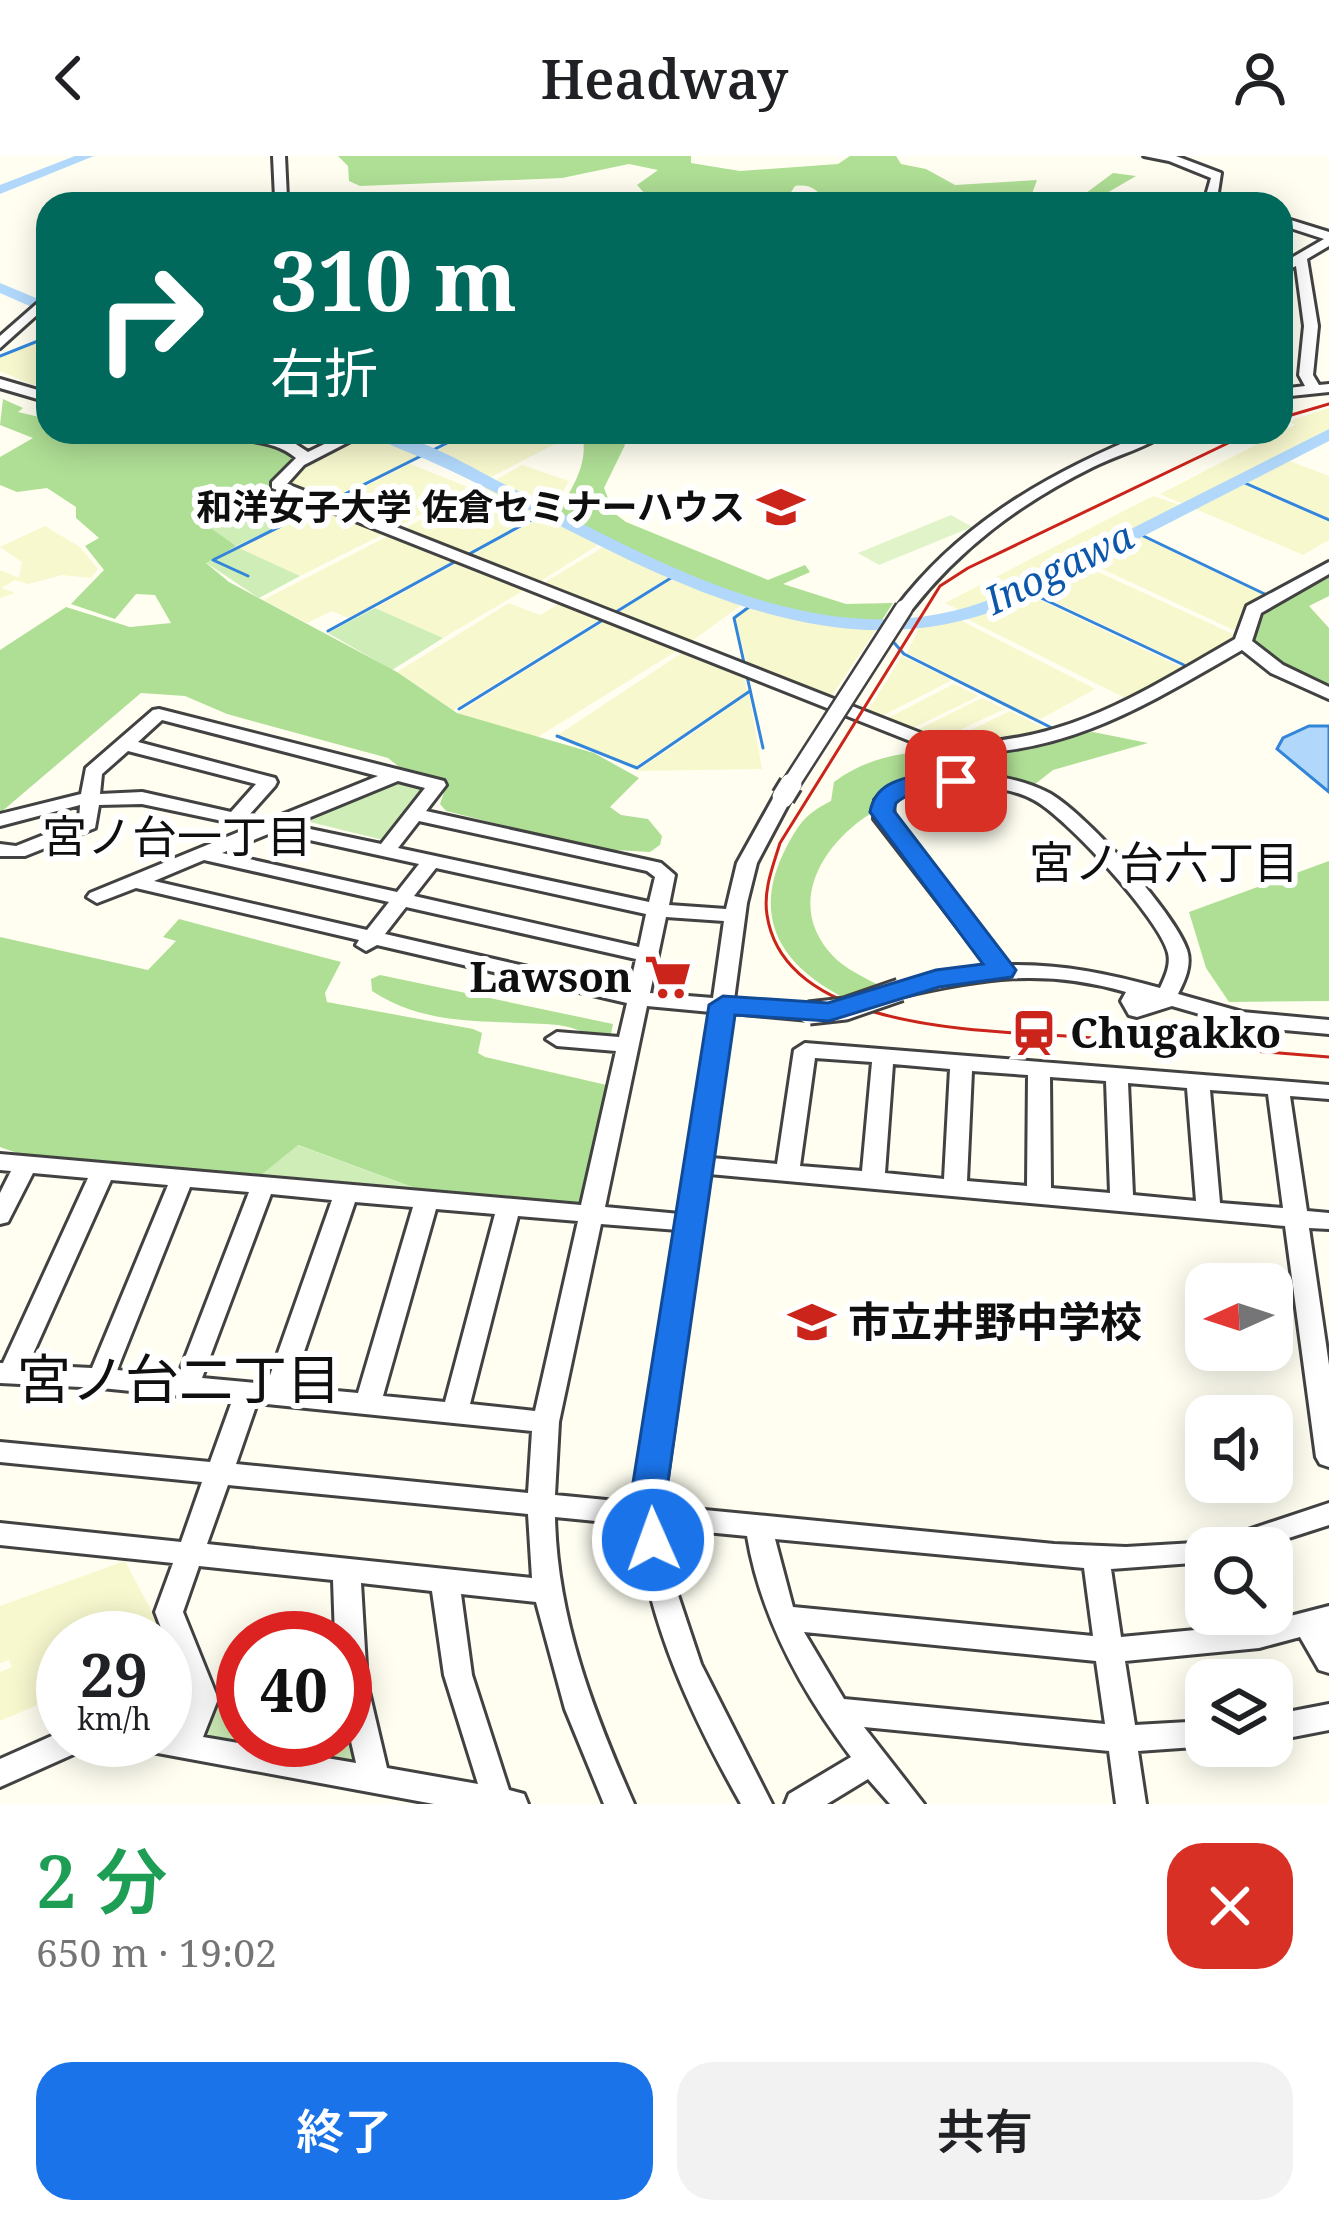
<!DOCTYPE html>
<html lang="ja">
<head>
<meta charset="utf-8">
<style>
	body { margin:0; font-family:"Noto Serif","Noto Sans JP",serif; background:#f2f2f2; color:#202124; height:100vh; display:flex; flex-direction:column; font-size:45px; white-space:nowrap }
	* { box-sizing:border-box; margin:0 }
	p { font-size:39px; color:#757577 }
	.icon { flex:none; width:66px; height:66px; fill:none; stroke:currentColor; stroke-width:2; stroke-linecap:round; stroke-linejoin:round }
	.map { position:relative; height:1648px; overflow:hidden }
	.side { display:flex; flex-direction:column; background:#fff; flex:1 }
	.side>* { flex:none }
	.guide { position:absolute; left:36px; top:36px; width:1257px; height:252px; border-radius:36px; box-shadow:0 6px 30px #0003; background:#00695c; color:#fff; overflow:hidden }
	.needle { width:78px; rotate:267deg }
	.controls { position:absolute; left:1185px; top:1107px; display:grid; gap:24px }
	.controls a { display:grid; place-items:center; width:108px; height:108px; border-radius:24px; background:#fff; box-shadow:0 6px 30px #0003; font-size:60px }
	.speed { position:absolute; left:36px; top:1455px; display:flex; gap:24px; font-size:60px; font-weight:700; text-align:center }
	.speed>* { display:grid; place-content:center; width:156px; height:156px; border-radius:50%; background:#fff; box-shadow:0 6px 30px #0003; line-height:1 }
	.speed small { font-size:30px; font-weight:400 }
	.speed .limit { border:18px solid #d22; background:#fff; color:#111 }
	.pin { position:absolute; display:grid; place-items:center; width:102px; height:102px; color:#fff; margin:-51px; border-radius:24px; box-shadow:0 6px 18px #0006 }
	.me { position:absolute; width:132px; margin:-66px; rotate:358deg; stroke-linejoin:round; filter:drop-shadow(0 0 9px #0008) }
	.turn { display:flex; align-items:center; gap:42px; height:252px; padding:0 36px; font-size:54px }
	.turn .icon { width:156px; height:156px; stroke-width:2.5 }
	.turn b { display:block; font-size:84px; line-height:102px }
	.round { display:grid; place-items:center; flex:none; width:126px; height:126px; border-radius:36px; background:#f2f2f2 }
	.overview { display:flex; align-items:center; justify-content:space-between; height:204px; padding:0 36px }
	h1 { font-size:72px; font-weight:600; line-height:90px; color:#1e9e55 }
	.primary-button { display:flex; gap:24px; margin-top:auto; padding:24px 36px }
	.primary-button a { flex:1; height:138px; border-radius:36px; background:#1a73e8; color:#fff; font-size:48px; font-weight:600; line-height:138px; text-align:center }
	.primary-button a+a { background:#f2f2f2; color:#202124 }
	header { display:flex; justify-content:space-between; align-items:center; height:156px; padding:0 36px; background:#fff; font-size:54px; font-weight:600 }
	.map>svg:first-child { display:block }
</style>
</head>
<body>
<header><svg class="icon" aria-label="back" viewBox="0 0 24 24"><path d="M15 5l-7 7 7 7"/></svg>Headway<svg class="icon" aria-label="person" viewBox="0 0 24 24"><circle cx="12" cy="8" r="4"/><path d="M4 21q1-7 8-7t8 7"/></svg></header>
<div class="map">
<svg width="1329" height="1648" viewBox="0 0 1329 1648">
	<rect width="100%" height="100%" fill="#fffef1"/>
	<g fill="#f7f8ce">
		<path d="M48,181v41l-15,7 -33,-14v-13z"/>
		<path d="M1329,252v21l-146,75 -23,-10 135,-69 -4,-3 4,-3z"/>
		<path d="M367,276l59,21 -100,49 -46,-18 12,-15z"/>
		<path d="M473,276h47l35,12 -64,33 -55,-26z"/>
		<path d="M1285,303l44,17v42l-87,-38z"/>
		<path d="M410,308l60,24 -77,41 -63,-25z"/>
		<path d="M522,309l47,16 -17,30 -56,-31z"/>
		<path d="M1238,326l91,40v18l-26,15 -112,-48z"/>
		<path d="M488,327l53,30 -80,44 -63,-25z"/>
		<path d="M275,330l46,19 -43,21 -38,-20z"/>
		<path d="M1153,340l27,9 -202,102 -15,5 -18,-9z"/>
		<path d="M325,350l63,26 -88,44 -61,-28z"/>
		<path d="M545,359l56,28 -68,43 -67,-28z"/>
		<path d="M45,370l35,21 18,22 -7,9 -29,-3 -34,9 -13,-4 -14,8 14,5 -15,5v-28l19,8 3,-16 -22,-15z"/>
		<path d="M394,377l63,26 -109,59 -16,-7 -25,12 -44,-23z"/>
		<path d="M1135,378l135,64 -24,15 -8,19 -153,-71z"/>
		<path d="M607,389l67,29 -66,41 -71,-28z"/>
		<path d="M461,405l65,28 -83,49 -68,-30z"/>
		<path d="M1081,408l154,71 2,5 -45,27 -164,-78z"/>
		<path d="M678,420l66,27 -59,43 -74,-29z"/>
		<path d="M1023,436l162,77 -58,30 -164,-82z"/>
		<path d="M563,446l39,16 -149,92 -56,-38 112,-69 31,12z"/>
		<path d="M750,451l59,15 68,6 -50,75 -78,-31 -14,-54z"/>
		<path d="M958,463l137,70 -56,31 -132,-67 13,-27z"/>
		<path d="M607,464l73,29 -144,89 -78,-25z"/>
		<path d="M685,495l59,24 3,17 -111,74 -78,-31z"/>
		<path d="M902,500l50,24 -76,39 -10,-5z"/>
		<path d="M954,528l25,12 -72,35 -25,-10z"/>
		<path d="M749,538l13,75 -126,2 37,-24z"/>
		<path d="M982,542l22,11 -67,32 -26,-8z"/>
		<path d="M1010,555l42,21 -67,13h-45z"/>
		<path d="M125,1405l45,85 -5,2v-10h-102v56l-63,27v-49l12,-5 -3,-7 -9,3v-57z"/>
	</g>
	<g fill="#ceedb7">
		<path d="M240,350l38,20 -42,20 -33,-22z"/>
		<path d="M239,392l61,28 -41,22 -54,-36z"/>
		<path d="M375,452l68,30 -51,32 -64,-37z"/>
		<path d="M401,624l26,8 -40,53 -89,-22z"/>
		<path d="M297,989l137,50 -174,-19z"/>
		<path d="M243,1526v58h102v-44l16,64 -10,7 -147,-25 -5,-8 11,-36z"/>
	</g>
	<g fill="#afdf95">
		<path d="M338,0h353v7l49,8 98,-7 12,-8h46l5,8 25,5 29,16 82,-5 -8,22h45l39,-29 23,3 -29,17 26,11h-246l-3,-10 -57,6c-12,-10 -15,-16 -32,-14l-9,14 -139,-4 -10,-11 21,-15 -29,-6 -67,14 -202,8 -11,-5 -1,-15z"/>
		<path d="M3,243l20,9 -5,4 30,7v13l141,5c25,-16 90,4 110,22l-23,24 -74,39 34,24 -30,17 23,19 168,90 60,41 137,40 45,25 -29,29 11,8 27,4 14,17 -2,9 -10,7 -53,-3 -151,-38 -6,-7 7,-21 -44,-13 -15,-12 -161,-44 -42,-18 -44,-3 -141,120v-163l66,-43 64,20 41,-4 -16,-28 -19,-1 -21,25 -44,-15 33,-34 -19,-24 14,-8 -23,-20v-11l-29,-19 -30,4 -17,-7v-28l33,-19 -33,-13z"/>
		<path d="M581,276h37l7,13 -21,43 10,25 12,9 142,58 37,-15 5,7 -27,12 63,20 47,-1 -13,20c-115,-3 -224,-57 -324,-109 16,-24 35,-54 25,-82z"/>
		<path d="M1329,414v26l-20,10 20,22v63l-48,-24 -30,-25 3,-27z"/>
		<path d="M1093,576l55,11 -95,27 -19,15c-40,-13 -156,-29 -164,29 -49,31 -85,92 -37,142 12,13 33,22 49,31l-36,12c-67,-34 -96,-83 -59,-153 13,-24 20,-33 44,-45l3,-19c55,-42 129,-29 193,-37 22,-2 43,-11 66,-13z"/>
		<path d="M1329,705v140l-100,1 -23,-34 -17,-56z"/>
		<path d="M179,763l162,43 -16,31 2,9 146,27 9,4 -4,20 7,4 126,29 -29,120 -148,-11 -136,-50 -38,31 -229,-18 -31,-11v-210l148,33 28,-29 -13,-4z"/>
		<path d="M380,819l233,49 -3,15c-22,-2 -29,-11 -52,-14 -65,-6 -128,4 -186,-34l-1,-12z"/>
	</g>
	<path fill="#e1f4c9" d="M951,359l21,12 -93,38 -21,-12z"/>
	<path fill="#b1d8fb" stroke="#3285d8" stroke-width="3" d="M1309,570h20v66l-52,-43 6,-11z"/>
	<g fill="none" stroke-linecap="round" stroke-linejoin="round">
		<g stroke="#3285d8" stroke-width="3">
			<path d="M0,200l48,-19"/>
			<path d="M1238,324l91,40"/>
			<path d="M1135,376l136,65"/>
			<path d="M248,420l-35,-16 256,-128"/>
			<path d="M1022,433l162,76"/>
			<path d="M753,448l-19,14 29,130"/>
			<path d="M328,475l220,-120"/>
			<path d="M889,481l15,17 152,76"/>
			<path d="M459,553l220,-136"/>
			<path d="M557,580l80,32 113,-77"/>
		</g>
		<g fill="#b1d8fb" fill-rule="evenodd">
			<path d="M75,0h19l-94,38v-9z"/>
			<path d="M0,127l48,20v11l-48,-21z"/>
			<path d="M1329,273v12l-320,164c-177,74 -353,-31 -509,-110 -22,-11 -43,-22 -66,-32 -21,-10 -48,-17 -65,-31 46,0 94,31 135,52 148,73 322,183 492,113z"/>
		</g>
		<defs>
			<g id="minor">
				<path d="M273,0h12l2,42 -4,6h-12l4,-6z"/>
				<path d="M1144,0h32l45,17 -4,26 3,5h-12l-3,-5 6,-21 -42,-17z"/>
				<path d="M1281,61l48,15v14l-22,13 11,67 -5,49 6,10 10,-1v8l-48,5v-8l24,-3 -6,-11 5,-49 -8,-60 -15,7v-9l43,-25 -43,-14z"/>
				<path d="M48,138v11l-48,43v-12z"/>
				<path d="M0,223l48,14v9l-48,-14z"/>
				<path d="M224,276l61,5 23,15 41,-20h19l-64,33 -17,19 659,259c116,3 192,-48 289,-104l12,-33 82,-44v12l-68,39 -9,28 31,24 46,22v12l-58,-26 -29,-23c-101,58 -178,107 -299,104l-671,-266v-6l24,-24c-24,-20 -47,-13 -72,-26z"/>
				<path d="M1149,276h20c-21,15 -52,23 -76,35 -73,36 -133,81 -183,145h-12l-2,-4c65,-86 155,-136 253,-176z"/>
				<path d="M159,553l285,72 2,4 -20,26 235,52 14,12 -6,30 57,4 11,-46 39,-70h14l2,4 -35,66 -10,40 -13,97 75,6 11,7 -11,7 -77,-7 -20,145 65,6 17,-114 11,-7 524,42v14l-39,-3 17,115 22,2v16l-20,-1 20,137v102l-9,-3 -4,-7 -31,-231 -576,-52 -46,332 391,38 72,3 86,-5 117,-39v22l-71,23h-52v14l-95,7 10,68 138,-13 70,-18v67l-10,-3 -19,-33 -41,11 -134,13 10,64 71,-4v25h3l-71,5 8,53h-30l-7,-53 -245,-24 60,77h-34l-22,-25 -41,25h-42l4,-10 62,-37c-49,-65 -90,-138 -104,-221l-82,-8 11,61 25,75 71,140h-31c-49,-87 -92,-178 -104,-279l-82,-8c2,102 39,196 79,287h-30l-39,-95 -29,-107 -75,-8 11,81 37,115 15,4 4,10h-94l-298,-55 -5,-9h34v-10l10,2 13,-33 -33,-87 18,-49 -173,-18v-22l181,19 21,-60 -202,-20v-20l210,20 22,-61 -131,-13 -101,-5v-20h3l85,-185 -55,-5 -25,49 -8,2v-31l11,-22 -11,-1v-16l581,51 35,-154 -59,-5 -11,-7 11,-7 62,5 8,-34 -250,-58 -11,6 -10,-6 3,-5 -223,-52 -39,15 -10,-6 3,-4 161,-66 -109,-23 -43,1 -4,23 -70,28h-25v-12l16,2 63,-25 1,-16 -80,21v-12l81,-20 5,-26 67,-58zM162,564l216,56 -109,44 -20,-5 26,-29 2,-4 -2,-4 -137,-36zM128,595l128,33 -25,28 -89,-20 -42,2 2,-20zM398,625l27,7 -44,56 -90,-19zM419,665l228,50 8,6 -6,25 -251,-54zM273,676l146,32 -22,28 -175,-39zM204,704l185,42 -22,28 -213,-49zM436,712l210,46 -7,33 -225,-51zM406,751l230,52 -7,31 -244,-56zM666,761l58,4 -11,77 -63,-5zM647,850l64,6 -31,202 -75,-7zM815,902l57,4 -10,109 -62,-5zM893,908l57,5 -6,110 -59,-6zM972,915l56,4 -1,111 -60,-5zM1050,921l56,4 4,112 -59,-5zM1128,927l59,5 9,113 -63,-6zM1210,934l58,4 15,114 -63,-5zM111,1024l57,5 -76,183 -64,-3zM190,1031l59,5 -71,184 -61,-6zM271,1038l61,6 -65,184 -65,-6zM355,1046l58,5 -55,186 -66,-6zM436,1053l59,5 -50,188 -62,-6zM518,1060l60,5 -43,190 -65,-7zM601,1068l77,6 -41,273 -82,-8 4,-73zM257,1247l275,28 -4,62 -292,-29zM228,1329l300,29 4,64 -325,-34zM775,1383l309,29 9,68 -300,-29zM199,1410l134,14 2,58h10v77l11,48 -153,-26 15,-38 -35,-87zM361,1427l71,8 12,84 34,109 -91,-16 -20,-85zM804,1476l292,29 9,63 -261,-25z"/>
				<path d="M938,618c36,-1 76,1 109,18 35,17 128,121 140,158 5,15 -2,30 -9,44l64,18 87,8v14l-88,-8 -69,-20 -35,11 -8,-2 -8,-14 5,-9c-82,-24 -145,-14 -226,5l-7,-2 -4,-5 4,-5 94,-20 -113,-146 1,-19 16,-14zM962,629c24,2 50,3 72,15 31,16 126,119 134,153 3,12 -3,24 -8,35 -50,-14 -98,-24 -151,-23l-115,-147 -1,-16c21,-15 44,-16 69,-17z"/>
				<path d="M1329,1548v26l-57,11v-26z"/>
				<path d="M63,1575v9h27l-5,9 -85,38v-28z"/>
			</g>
		</defs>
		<use href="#minor" stroke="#424242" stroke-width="6"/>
		<use href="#minor" fill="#fff" fill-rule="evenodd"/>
		<g stroke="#cb241b" stroke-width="3">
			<path d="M1281,262l48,-14"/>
			<path d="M1251,276l-283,136 -28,18 -160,257c-7,23 -17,47 -13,72 18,119 225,115 313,122 83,7 166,13 249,20"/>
		</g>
		<defs>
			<path id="minor-bridge-far1" d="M789,631l115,-179"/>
			<g id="minor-bridge">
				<path d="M783,641l8,-13"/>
				<path d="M809,857l36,-4 55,-19"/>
			</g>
		</defs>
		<use href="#minor-bridge-far1" stroke="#424242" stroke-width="21" stroke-linecap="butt"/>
		<use href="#minor-bridge" stroke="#424242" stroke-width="27" stroke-linecap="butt"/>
		<use href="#minor-bridge-far1" stroke="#fff" stroke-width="16"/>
		<use href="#minor-bridge" stroke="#fff" stroke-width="21"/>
	</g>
	<path fill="#1a73e8" stroke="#114b97" stroke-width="3" d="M925,617l31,1 12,7c-21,16 -46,0 -72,22l-2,8 122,159 -4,7 -73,10 -110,34 -94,-6 -68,474 4,51 -6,11 -12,4 -13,-4 -5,-11 -3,-51 77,-484 14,-9 105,7 108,-33 47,-6 -113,-152c5,-29 30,-33 55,-39z"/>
	<defs>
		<symbol id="university-bare" viewBox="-9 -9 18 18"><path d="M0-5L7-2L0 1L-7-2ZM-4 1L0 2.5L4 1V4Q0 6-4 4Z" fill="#cb241b" stroke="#fff" stroke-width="2.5" paint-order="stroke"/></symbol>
		<symbol id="supermarket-bare" viewBox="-9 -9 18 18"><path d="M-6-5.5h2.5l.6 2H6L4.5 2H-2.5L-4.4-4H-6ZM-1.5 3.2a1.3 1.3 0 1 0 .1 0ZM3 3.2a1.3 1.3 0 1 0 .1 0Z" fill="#cb241b" stroke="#fff" stroke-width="2.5" paint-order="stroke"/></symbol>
		<symbol id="station-bare" viewBox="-9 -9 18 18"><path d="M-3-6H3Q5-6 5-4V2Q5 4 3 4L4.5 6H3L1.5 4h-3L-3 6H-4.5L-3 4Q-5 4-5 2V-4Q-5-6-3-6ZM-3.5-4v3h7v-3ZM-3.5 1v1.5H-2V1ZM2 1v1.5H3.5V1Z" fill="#cb241b" stroke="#fff" stroke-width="2.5" paint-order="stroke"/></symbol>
		<symbol id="school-bare" viewBox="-9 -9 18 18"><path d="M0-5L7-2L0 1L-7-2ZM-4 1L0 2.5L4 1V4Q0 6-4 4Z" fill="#cb241b" stroke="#fff" stroke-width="2.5" paint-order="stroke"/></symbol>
	</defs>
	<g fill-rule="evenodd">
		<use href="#university-bare" x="748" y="318" width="66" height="66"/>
		<use href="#supermarket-bare" x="635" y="788" width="66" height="66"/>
		<use href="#station-bare" x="1001" y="844" width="66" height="66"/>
		<use href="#school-bare" x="779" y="1133" width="66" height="66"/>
	</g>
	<g text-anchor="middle" stroke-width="12" stroke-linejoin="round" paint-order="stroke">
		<g font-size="36" font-weight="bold" fill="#0f0f0f" stroke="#fff" text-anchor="end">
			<text x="745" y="364">和洋女子大学 佐倉セミナーハウス</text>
		</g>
		<g font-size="39" font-style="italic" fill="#0d57ab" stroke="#fff">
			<text transform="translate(1059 412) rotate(-26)" y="14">Inogawa</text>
		</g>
		<g font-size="42" font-weight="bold" fill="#0f0f0f" stroke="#fff" text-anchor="start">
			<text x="632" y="836" text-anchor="end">Lawson</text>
			<text x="1070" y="892">Chugakko</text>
			<text x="848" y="1181">市立井野中学校</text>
		</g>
		<g font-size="45" fill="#0f0f0f" stroke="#fff">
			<text x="177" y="697">宮ノ台一丁目</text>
			<text x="1164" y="723">宮ノ台六丁目</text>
		</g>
		<g font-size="54" fill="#0f0f0f" stroke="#fff">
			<text x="179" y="1243">宮ノ台二丁目</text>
		</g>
	</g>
</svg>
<div class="controls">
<a><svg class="needle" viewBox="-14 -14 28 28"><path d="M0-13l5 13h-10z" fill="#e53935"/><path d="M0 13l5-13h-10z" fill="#757577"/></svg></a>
<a><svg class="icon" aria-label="sound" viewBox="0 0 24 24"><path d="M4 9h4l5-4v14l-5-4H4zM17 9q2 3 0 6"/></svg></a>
<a><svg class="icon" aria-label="search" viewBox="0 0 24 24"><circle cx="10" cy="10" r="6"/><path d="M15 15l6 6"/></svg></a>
<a><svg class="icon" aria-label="layers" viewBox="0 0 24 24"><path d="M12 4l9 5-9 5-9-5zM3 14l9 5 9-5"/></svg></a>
</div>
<div class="speed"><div>29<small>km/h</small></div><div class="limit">40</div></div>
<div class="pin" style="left:956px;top:625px;background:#d93025"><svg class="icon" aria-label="arrive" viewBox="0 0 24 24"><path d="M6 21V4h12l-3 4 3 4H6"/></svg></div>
<svg class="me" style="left:653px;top:1384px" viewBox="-20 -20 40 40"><circle r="17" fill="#1a73e8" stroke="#fff" stroke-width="3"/><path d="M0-11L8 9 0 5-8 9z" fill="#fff"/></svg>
<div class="guide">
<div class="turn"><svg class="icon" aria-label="right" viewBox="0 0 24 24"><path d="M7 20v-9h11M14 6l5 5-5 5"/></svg><div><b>310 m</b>右折</div></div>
</div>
</div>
<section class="side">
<div class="overview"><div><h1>2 分</h1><p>650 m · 19:02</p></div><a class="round" style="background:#d93025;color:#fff"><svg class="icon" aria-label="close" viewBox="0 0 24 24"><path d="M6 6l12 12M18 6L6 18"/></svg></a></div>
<div class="primary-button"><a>終了</a><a>共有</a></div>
</section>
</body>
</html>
